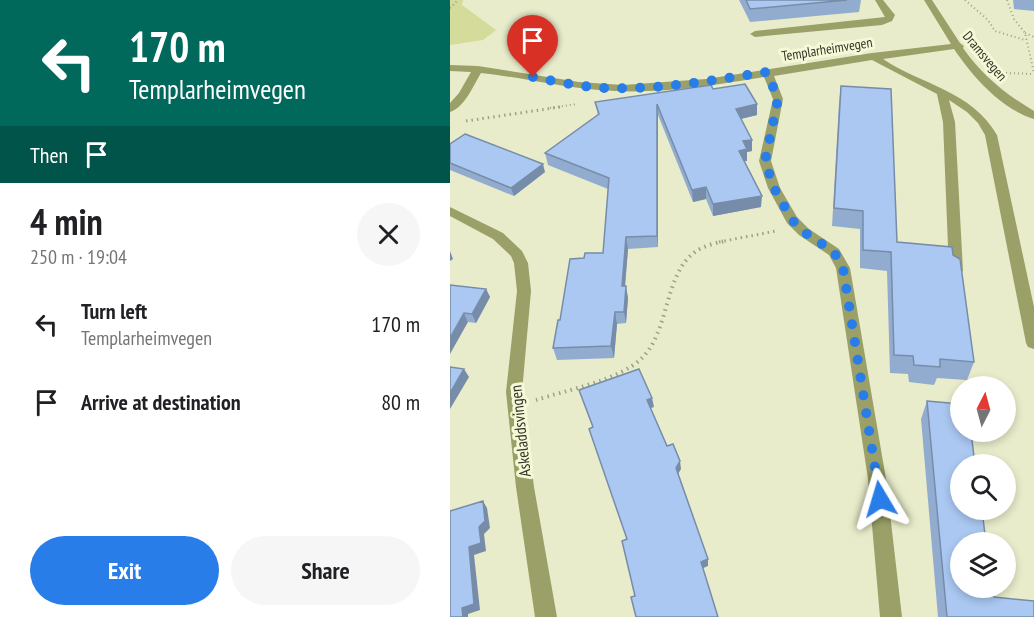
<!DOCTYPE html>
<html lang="en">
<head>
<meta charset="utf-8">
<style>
	body { margin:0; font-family:"PT Sans Narrow",sans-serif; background:#f6f6f6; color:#202124; height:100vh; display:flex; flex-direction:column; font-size:22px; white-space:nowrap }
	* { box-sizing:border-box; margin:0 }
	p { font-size:20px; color:#757577 }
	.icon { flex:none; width:33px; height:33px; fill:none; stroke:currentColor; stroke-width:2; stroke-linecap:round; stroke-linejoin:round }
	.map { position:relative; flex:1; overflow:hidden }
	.sheet { display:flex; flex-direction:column; background:#fff; width:450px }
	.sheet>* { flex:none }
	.banner { background:#00695c; color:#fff; overflow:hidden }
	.needle { width:39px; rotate:6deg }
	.tools { position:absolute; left:500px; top:376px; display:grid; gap:12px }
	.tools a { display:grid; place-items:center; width:66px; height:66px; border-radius:50%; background:#fff; box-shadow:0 3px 9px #0003; font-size:30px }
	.pin { position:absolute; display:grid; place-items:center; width:51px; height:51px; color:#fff; margin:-62px -26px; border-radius:50% 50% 50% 0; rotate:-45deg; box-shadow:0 0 6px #0007 }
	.pin .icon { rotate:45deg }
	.me { position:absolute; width:66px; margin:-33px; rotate:353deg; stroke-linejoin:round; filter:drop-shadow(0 0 4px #0008) }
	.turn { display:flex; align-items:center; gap:21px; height:126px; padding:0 30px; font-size:27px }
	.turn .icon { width:78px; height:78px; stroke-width:2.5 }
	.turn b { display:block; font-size:42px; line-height:51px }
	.then { display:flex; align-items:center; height:57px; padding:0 30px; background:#0003; gap:12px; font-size:22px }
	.round { display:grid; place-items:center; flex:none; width:63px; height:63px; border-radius:32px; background:#f6f6f6 }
	.head { display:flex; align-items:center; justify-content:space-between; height:102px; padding:0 30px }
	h1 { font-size:36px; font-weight:600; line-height:45px }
	.cta { display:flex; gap:12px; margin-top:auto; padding:12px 30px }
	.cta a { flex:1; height:69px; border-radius:36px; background:#297de8; color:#fff; font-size:24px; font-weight:600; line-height:69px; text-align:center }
	.cta a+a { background:#f6f6f6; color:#202124 }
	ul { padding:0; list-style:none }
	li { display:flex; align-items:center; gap:18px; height:78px; padding:0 30px }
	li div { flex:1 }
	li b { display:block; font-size:22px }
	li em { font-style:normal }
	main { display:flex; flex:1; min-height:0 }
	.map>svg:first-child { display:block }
</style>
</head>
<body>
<main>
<section class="sheet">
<div class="banner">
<div class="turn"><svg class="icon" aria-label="left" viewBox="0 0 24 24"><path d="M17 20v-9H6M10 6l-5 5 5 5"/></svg><div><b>170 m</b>Templarheimvegen</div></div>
<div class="then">Then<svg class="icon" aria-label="arrive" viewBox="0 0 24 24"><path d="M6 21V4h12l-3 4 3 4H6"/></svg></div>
</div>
<div class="head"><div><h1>4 min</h1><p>250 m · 19:04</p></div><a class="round"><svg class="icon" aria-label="close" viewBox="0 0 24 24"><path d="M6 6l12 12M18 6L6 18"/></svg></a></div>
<ul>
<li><svg class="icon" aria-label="left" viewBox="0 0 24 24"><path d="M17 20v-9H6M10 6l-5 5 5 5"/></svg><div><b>Turn left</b><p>Templarheimvegen</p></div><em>170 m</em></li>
<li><svg class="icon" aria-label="arrive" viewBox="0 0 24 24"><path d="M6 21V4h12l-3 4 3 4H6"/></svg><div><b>Arrive at destination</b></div><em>80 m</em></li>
</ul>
<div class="cta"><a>Exit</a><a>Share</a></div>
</section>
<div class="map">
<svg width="584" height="617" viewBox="0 0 584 617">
	<rect width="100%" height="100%" fill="#e8ecca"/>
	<path fill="#d5db9a" d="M0,0h13l-1,5 34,25 -13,10 -33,5z"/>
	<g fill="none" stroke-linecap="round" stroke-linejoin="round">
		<g stroke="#9ea187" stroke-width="2" stroke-dasharray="1 3" stroke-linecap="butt">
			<path d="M515,0l23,20 7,11 30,9"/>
			<path d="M557,0l7,19 11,14 9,40"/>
			<path d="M0,8l8,-8"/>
			<path d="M575,33l9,4"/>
			<path d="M556,73l28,1"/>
			<path d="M100,108l27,-4"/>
		</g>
		<g stroke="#9ea187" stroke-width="3" stroke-dasharray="1.5 4" stroke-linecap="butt">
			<path d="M16,121l94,-14"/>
			<path d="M269,242l57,-11"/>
		</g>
		<path stroke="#9ea187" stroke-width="4" stroke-dasharray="1.5 4.5" stroke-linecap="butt" d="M86,400c31,-10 84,-20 106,-42 28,-28 22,-84 53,-106 8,-6 20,-9 30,-11"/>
		<g fill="#9aa067" fill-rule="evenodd">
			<path d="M425,0h8l12,15 -3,6 -10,4 -127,12 -5,-3 5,-3 130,-14z"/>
			<path d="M474,0h8l28,43 4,3 -1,2c19,27 42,46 71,63v8c-33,-10 -61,-42 -80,-70l-71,10c39,26 89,32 114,76l37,172v42l-6,-2 -2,-4 -41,-208 -7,-12 -11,-11 -18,-12 6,22 8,149 -7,5 -7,-5 -6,-149 -6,-28 -65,-34 -98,16 9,23 -12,62 9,27 17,29 12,12 30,20 11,19 36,211 16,138h-22l-12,-138 -32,-211 -7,-13 -30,-20 -12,-12 -19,-35 -9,-27 14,-62 -9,-22c-54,9 -110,18 -165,13 -40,-3 -79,-13 -118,-17 -8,13 -16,34 -31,39v-9l9,-10 12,-21 -21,-1v-6l28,1 101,16 44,3 83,-6 166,-26 79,-9z"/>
			<path d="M0,207l53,26 19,18 6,12 3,28 -9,101 12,95 23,130h-22l-19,-130 -10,-95 11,-101 -3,-28 -3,-7 -18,-17 -43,-23z"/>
		</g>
	</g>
	<g fill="#92accf">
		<path d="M289,0h122l-2,12 -109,10z"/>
		<path d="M563,0h21v11l-20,-2z"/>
		<path d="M391,86l56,156 77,120 -7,18 -30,-2 -3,7 -25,-3 -1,-8 -18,-1 -3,-102 -27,-3v-39l-28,-3 7,-123z"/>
		<path d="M263,89l44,15v11l-16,4 11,32 -5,1v9h-3l17,46 -48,9 -7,-17 -13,3 -35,-87v132l-30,2 -3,37 3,12 -2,25 -9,1 -3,34 -57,2 -4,-12 7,-28 24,-62 19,-5 5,-64 -60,-24 -3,-12 53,-38 -3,-13z"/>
		<path d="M0,144l95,28 -31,24 -64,-26z"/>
		<path d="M0,285l36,4 4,8 -14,26 -8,-1z"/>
		<path d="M477,401l67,196 40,20h-96l-17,-198z"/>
	</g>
	<g fill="#778ca9">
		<path d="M207,104l1,11v132l-1,-11z"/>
		<path d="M307,104v11l-21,5v-11z"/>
		<path d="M302,140v11l-5,1v9l-8,1v-11l4,-10z"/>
		<path d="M93,164l2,8 -31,24 -3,-8z"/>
		<path d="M256,187v12l-13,3 -1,-12z"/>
		<path d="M312,196l-1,11 -48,9v-12z"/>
		<path d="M176,237l2,12 -4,49 -2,-12z"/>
		<path d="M0,251l3,8 -3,2z"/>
		<path d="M176,286l2,12 -2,25 -2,-11z"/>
		<path d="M36,289l4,8 -14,26 -4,-9z"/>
		<path d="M165,312l2,12 -3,34 -3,-12z"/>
		<path d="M14,313l4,9 -18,32v-16z"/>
		<path d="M14,369l5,8 -19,32v-16z"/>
		<path d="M202,398l2,9 -6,2 -1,-9z"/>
		<path d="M230,461l1,8 -4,7 -1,-8z"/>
		<path d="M33,501l4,7 3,20 -6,6 2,17 -12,4 6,55 -12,4v3h-5l-1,-9 7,-61 10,-20z"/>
		<path d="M258,559v7l-7,3v-7z"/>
	</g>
	<g fill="#aac8f1" stroke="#778ca9" stroke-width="1.5">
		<path d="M296,0h101l-97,9z"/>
		<path d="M295,84l12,20 -21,5 16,31 -9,1 4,8 -8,2 23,45 -49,8 -7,-17 -14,3 -35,-86v132l-31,1 -4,49h4l-2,26h-9l-4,34 -58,2 5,-28h2l10,-61 14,-1 1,-5h18l6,-75 -64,-25 54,-39 -4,-12 116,-17 2,4z"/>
		<path d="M391,86l50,3 6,153 55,5 1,8 7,4 14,103 -34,-3v8l-26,-2 -1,-9 -19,-1 -3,-103 -28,-2v-39l-29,-3z"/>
		<path d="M15,134l78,30 -32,24 -61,-25v-19z"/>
		<path d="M0,285l36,4 -14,25 -8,-1 -14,25z"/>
		<path d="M0,367l14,2 -14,24z"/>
		<path d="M189,369l13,29 -5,2 20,46 6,-2 7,17 -4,7 32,91 -7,3 17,55h-82l-5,-20 4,-1 -13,-55 5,-2 -38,-110 4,-2 -14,-37z"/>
		<path d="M477,401l33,3v28h11l4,33h-15v45h22l4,33h-26v45h33l1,9 40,4v16h-87z"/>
		<path d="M33,501l2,20 -6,6 2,16 -12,4 5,57 -12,4 1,9h-13v-106z"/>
	</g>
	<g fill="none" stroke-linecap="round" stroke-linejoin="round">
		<path stroke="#297de8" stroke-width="10" stroke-dasharray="0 18" d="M83,77c24,5 49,10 73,11 54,2 108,-8 161,-16l11,27 -13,62 9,27 18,32 12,12 30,20 9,16 37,231"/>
	</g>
	<g text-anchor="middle" stroke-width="6" stroke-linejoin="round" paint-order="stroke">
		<g font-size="14" fill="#323426" stroke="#f5f9d7">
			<text transform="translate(377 49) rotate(-9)" y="5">Templarheimvegen</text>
			<text transform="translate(535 56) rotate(50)" y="5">Dramsvegen</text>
		</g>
		<g font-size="16" fill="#323426" stroke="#f5f9d7">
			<text transform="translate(70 431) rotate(-96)" y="6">Askeladdsvingen</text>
		</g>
	</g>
</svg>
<div class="tools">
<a><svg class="needle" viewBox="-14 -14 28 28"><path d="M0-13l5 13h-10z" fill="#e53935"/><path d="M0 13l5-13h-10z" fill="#757577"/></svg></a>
<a><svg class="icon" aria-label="search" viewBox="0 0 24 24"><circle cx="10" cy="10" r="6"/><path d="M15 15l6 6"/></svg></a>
<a><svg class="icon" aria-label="layers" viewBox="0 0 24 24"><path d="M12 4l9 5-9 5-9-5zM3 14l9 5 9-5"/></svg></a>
</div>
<div class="pin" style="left:83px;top:77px;background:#d93025"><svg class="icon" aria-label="arrive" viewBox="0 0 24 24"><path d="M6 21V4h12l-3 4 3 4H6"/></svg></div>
<svg class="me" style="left:430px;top:499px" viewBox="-20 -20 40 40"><path d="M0-17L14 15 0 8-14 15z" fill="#297de8" stroke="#fff" stroke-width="4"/></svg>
</div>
</main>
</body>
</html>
